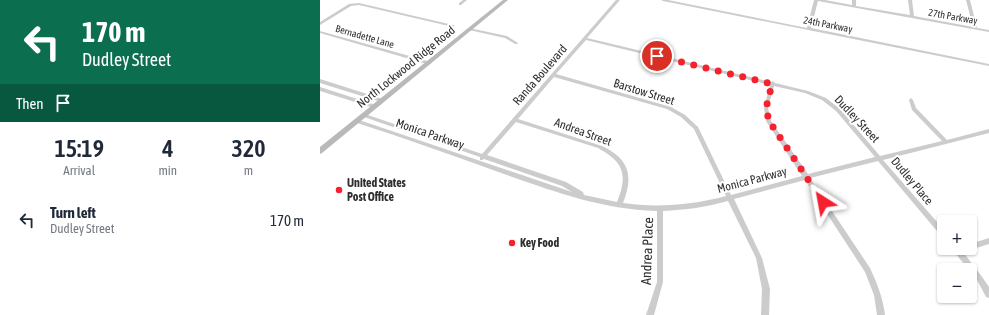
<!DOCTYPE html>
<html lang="en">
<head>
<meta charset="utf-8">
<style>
	body { margin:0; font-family:"Asap Condensed",sans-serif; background:#f2f2f3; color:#1f2937; height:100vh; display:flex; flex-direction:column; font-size:15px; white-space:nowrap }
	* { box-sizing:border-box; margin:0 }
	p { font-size:13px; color:#747a83 }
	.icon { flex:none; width:22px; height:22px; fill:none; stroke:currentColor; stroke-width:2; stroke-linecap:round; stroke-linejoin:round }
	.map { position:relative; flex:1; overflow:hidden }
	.drawer { display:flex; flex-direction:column; background:#fff; width:320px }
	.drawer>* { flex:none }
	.banner { background:#0b6e4f; color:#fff; overflow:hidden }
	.controls { position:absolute; left:617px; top:215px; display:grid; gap:8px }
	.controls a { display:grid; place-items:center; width:40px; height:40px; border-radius:4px; background:#fff; box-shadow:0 1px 3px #0004; font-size:20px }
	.pin { position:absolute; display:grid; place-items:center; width:34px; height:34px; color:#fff; margin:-17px; border:2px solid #fff; border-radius:50%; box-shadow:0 1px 4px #0007 }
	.me { position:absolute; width:44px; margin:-22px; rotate:326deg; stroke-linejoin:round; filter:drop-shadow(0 0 3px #0008) }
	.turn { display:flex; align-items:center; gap:14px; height:84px; padding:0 16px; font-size:18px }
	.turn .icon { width:52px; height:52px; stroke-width:2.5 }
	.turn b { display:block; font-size:28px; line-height:34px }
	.then { display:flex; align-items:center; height:38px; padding:0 16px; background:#0003; gap:8px; font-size:15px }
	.eta { display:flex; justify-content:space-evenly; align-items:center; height:68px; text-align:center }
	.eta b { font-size:24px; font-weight:600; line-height:28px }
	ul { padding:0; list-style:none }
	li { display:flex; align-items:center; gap:12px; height:60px; padding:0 16px }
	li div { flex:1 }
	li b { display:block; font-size:15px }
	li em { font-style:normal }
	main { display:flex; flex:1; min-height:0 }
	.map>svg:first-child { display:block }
</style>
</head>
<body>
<main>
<section class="drawer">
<div class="banner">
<div class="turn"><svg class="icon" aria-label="left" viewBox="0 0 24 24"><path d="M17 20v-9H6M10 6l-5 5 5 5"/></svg><div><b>170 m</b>Dudley Street</div></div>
<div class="then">Then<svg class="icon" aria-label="arrive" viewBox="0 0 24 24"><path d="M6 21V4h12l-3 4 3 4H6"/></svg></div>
</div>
<div class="eta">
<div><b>15:19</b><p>Arrival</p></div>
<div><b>4</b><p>min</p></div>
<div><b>320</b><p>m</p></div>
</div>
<ul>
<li><svg class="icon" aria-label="left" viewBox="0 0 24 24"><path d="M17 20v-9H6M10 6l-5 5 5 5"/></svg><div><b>Turn left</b><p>Dudley Street</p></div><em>170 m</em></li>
</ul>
</section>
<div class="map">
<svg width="669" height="315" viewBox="0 0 669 315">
	<rect width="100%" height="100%" fill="#fff"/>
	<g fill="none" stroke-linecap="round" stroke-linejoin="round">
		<g fill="#ccc" fill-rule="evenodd">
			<path d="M143,0h4l-6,5h-2v-2z"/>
			<path d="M296,0h4l-33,38 184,44 2,-1 2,2 33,8 18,7 14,11 40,47 62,-15 -30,-31 -3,-10 2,-2 2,2 3,8 31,32 42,-11v4l-106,27 61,70v8l-2,-1 -64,-76 -68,17 60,90c7,15 13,30 15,47h-8l-3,-20 -9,-23 -60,-92 -71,19 28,59 8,31 -1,26h-8l1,-26 -6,-31 -28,-57c-21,6 -43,9 -65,10v71l-9,33h-8l11,-33v-71c-56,-2 -101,-19 -153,-37 -50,-18 -100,-36 -150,-52l-1,-1 3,-2 21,7 195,66 -10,-6 -78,-27 -2,1h-2v-3l-119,-41v-2h4l117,40zM266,40l184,45 -6,23 2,13 36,55 -71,19 -33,-68 -13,-12 -14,-8 -115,-33zM234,77l113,32 14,8 13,12 32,67c-34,9 -69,12 -103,7 11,-28 6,-44 -21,-57l-84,-27zM454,86l31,7 17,7 14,11 39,46 -67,17 -37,-53 -3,-13zM196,122l82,26c26,14 30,27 19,54l-33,-7 -1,-3 -17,-10 -79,-27z"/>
			<path d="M341,0h7l139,28 7,-28h11l27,5v-5h4v6l54,9 -2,-15h4l2,16 59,11 -7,-27h4l7,28 12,2v2l-171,-31 -7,27 178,36v2l-326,-65z"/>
			<path d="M39,3l94,22 2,1 -2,1 -94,-22 -8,1 -31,19v-3l29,-18z"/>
			<path d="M149,28l38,8 11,7 -1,1h-2l-10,-6 -36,-8z"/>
			<path d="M0,31l111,31v2h-4l-107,-31z"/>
			<path d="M0,79l63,20v1l-2,2 -61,-19z"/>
			<path d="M0,87l56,18v1l-2,2 -54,-17z"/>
			<path d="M669,238v6l-19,6h-1l-6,2 17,22 9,13v11l-3,-1 -10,-19 -6,-6v-2h-1l-14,-17 -3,-5h18v-4z"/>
		</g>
		<path fill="#b9b9b9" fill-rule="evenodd" d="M183,0h5l-186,153 -2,1v-7z"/>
	</g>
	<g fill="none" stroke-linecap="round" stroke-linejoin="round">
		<path stroke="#f6202e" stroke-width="7" stroke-dasharray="0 12.6" d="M337,56l115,28 -6,24 3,13 54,81"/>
	</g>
	<g fill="#f6202e" stroke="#fff" stroke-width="1.5">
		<circle cx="19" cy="190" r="4"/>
		<circle cx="192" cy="243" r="4"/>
	</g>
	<g text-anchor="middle" stroke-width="4" stroke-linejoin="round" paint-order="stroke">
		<g font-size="10" fill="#2f2f2f" stroke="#fff">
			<text transform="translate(633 16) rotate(10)" y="4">27th Parkway</text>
			<text transform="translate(508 24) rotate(11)" y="4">24th Parkway</text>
			<text transform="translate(45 36) rotate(16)" y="4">Bernadette Lane</text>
		</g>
		<g font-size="12" fill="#2f2f2f" stroke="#fff">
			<text transform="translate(86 67) rotate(-39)" y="4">North Lockwood Ridge Road</text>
			<text transform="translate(220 75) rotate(-49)" y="4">Randa Boulevard</text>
			<text transform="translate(324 92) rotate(17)" y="4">Barstow Street</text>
			<text transform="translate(537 119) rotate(47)" y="4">Dudley Street</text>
			<text transform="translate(263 132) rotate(20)" y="4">Andrea Street</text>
			<text transform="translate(110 134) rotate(19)" y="4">Monica Parkway</text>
			<text transform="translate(432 180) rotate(-15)" y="4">Monica Parkway</text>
			<text transform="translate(592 181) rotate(50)" y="4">Dudley Place</text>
		</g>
		<g font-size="12" font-weight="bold" fill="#2f2f2f" stroke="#fff" text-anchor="start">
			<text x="27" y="187">United States<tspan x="27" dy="14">Post Office</tspan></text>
			<text x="200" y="247">Key Food</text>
		</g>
		<g font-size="14" fill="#2f2f2f" stroke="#fff">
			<text transform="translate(327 251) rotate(-88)" y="5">Andrea Place</text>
		</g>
	</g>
</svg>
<div class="controls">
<a>+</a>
<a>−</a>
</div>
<div class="pin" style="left:337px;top:56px;background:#d93025"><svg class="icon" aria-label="arrive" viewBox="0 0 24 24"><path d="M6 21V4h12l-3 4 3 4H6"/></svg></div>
<svg class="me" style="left:503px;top:202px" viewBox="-20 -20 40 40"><path d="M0-17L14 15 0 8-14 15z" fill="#f6202e" stroke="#fff" stroke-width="4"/></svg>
</div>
</main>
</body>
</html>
